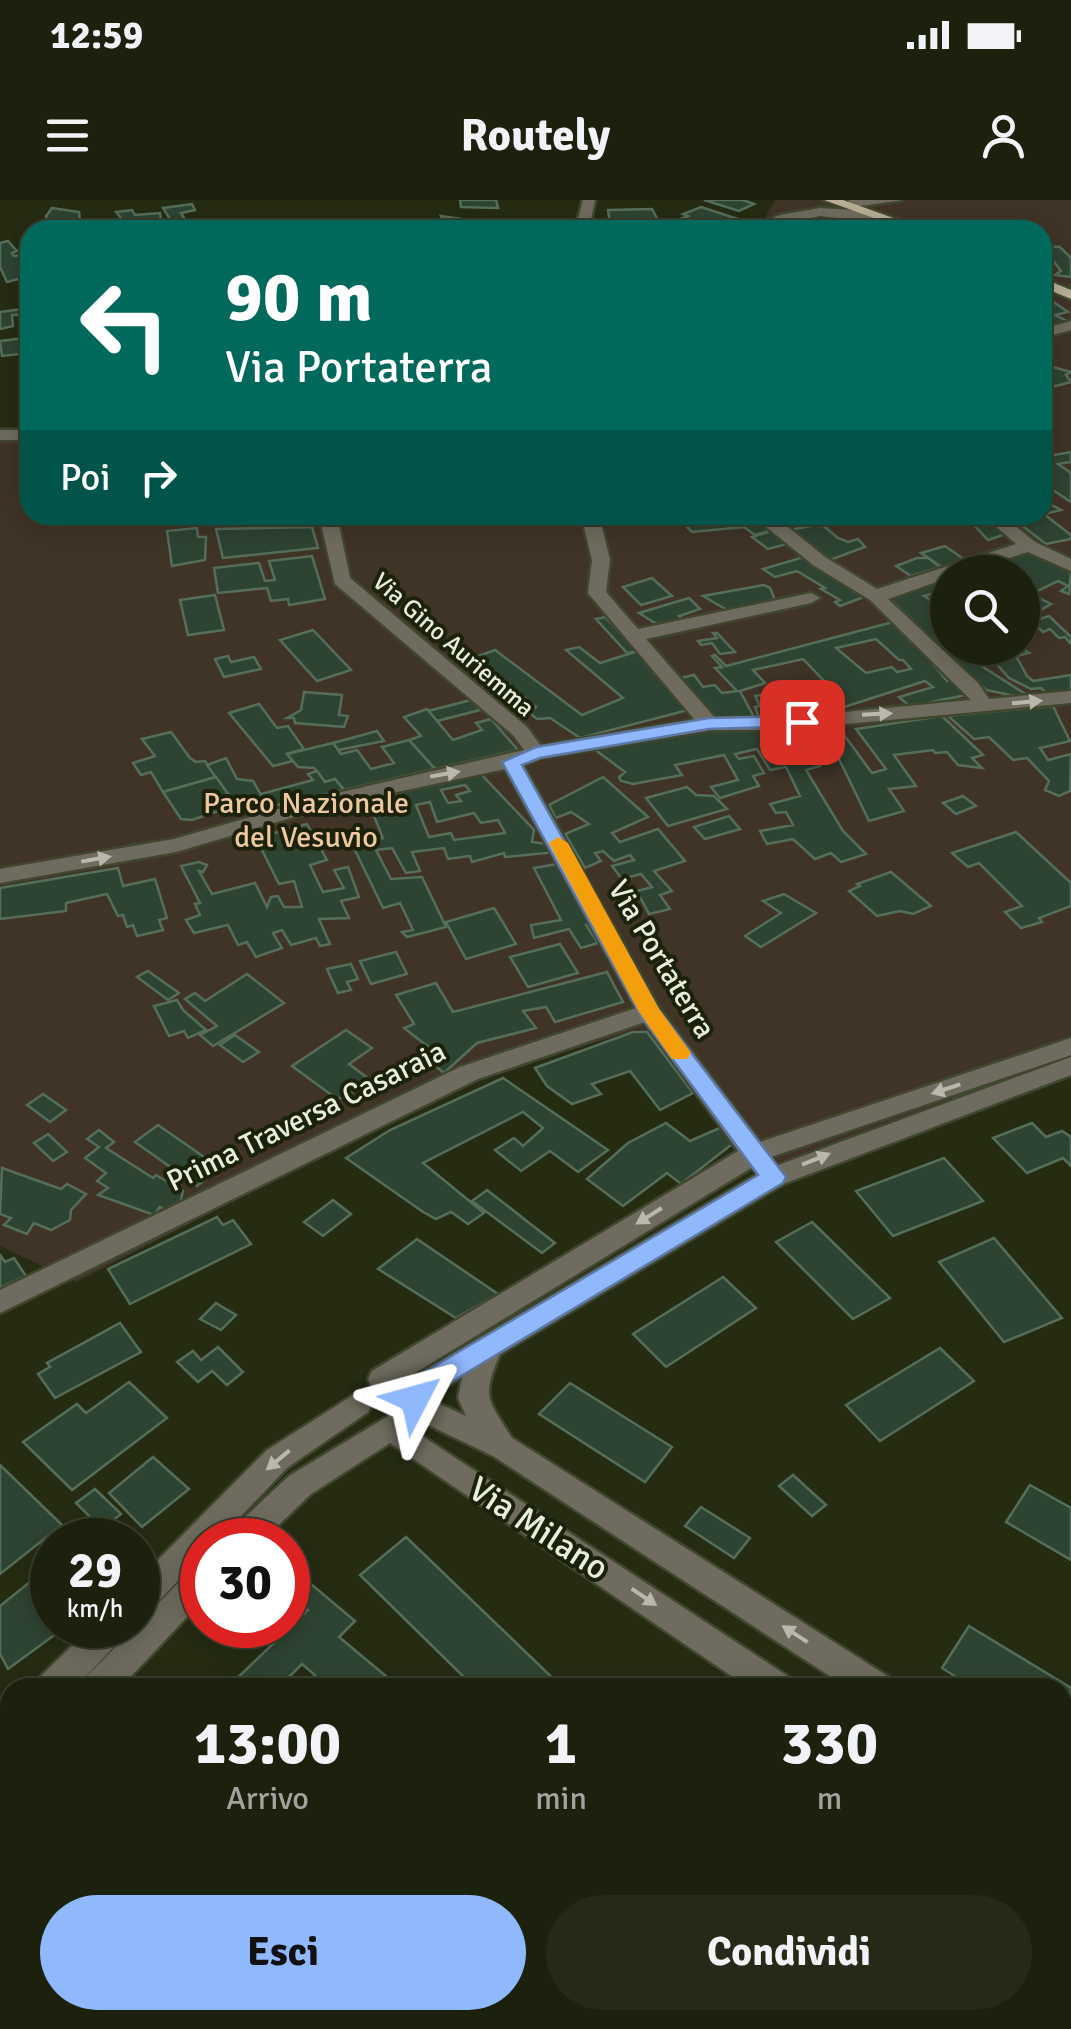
<!DOCTYPE html>
<html lang="it">
<head>
<meta charset="utf-8">
<style>
	body { margin:0; font-family:Signika,sans-serif; background:#252917; color:#f1f3f6; height:100vh; display:flex; flex-direction:column; font-size:38px; white-space:nowrap }
	* { box-sizing:border-box; margin:0 }
	p { font-size:32px; color:#a0a39e }
	.icon { flex:none; width:55px; height:55px; fill:none; stroke:currentColor; stroke-width:2; stroke-linecap:round; stroke-linejoin:round }
	.map { position:relative; flex:1; overflow:hidden }
	.panel { position:absolute; left:0px; top:1478px; width:1072px; height:352px; display:flex; flex-direction:column; background:#1c210e; border-radius:30px 30px 0 0; box-shadow:0 5px 25px #0003,0 0 0 2px #3a3e2e }
	.panel>* { flex:none }
	.top-card { position:absolute; left:20px; top:20px; width:1032px; height:305px; border-radius:30px; box-shadow:0 5px 25px #0003,0 0 0 2px #3a3e2e; background:#00695c; color:#fff; overflow:hidden }
	.fabs { position:absolute; left:930px; top:355px; display:grid; gap:20px }
	.fabs a { display:grid; place-items:center; width:110px; height:110px; border-radius:50%; background:#1c210e; box-shadow:0 5px 25px #0003,0 0 0 2px #3a3e2e; font-size:50px }
	.speed { position:absolute; left:30px; top:1318px; display:flex; gap:20px; font-size:50px; font-weight:700; text-align:center }
	.speed>* { display:grid; place-content:center; width:130px; height:130px; border-radius:50%; background:#1c210e; box-shadow:0 5px 25px #0003,0 0 0 2px #3a3e2e; line-height:1 }
	.speed small { font-size:25px; font-weight:400 }
	.speed .limit { border:15px solid #d22; background:#fff; color:#111 }
	.pin { position:absolute; display:grid; place-items:center; width:85px; height:85px; color:#fff; margin:-42px; border-radius:20px; box-shadow:0 5px 15px #0006 }
	.me { position:absolute; width:110px; margin:-55px; rotate:51deg; stroke-linejoin:round; filter:drop-shadow(0 0 8px #0008) }
	.turn { display:flex; align-items:center; gap:35px; height:210px; padding:0 40px; font-size:45px }
	.turn .icon { width:130px; height:130px; stroke-width:2.5 }
	.turn b { display:block; font-size:70px; line-height:85px }
	.then { display:flex; align-items:center; height:95px; padding:0 40px; background:#0003; gap:20px; font-size:38px }
	.eta { display:flex; justify-content:space-evenly; align-items:center; height:170px; text-align:center }
	.eta b { font-size:60px; font-weight:700; line-height:70px }
	.action { display:flex; gap:20px; margin-top:auto; padding:20px 40px }
	.action a { flex:1; height:115px; border-radius:60px; background:#90b8fd; color:#111; font-size:40px; font-weight:700; line-height:115px; text-align:center }
	.action a+a { background:#252917; color:#f1f3f6 }
	.status { display:flex; justify-content:space-between; align-items:center; height:70px; padding:0 50px; background:#1c210e; direction:ltr }
	.status svg { height:28px; fill:currentColor }
	header { display:flex; justify-content:space-between; align-items:center; height:130px; padding:0 40px; background:#1c210e; font-size:45px; font-weight:700 }
	.map>svg:first-child { display:block }
</style>
</head>
<body>
<div class="status"><b>12:59</b><svg viewBox="0 0 49 12"><path d="M0 12V9h3v3zM5 12V6h3v6zM10 12V3h3v9zM15 12V0h3v12zM26 1h20v11H26zM47 4h2v5h-2z"/></svg></div>
<header><svg class="icon" aria-label="menu" viewBox="0 0 24 24"><path d="M4 6h16M4 12h16M4 18h16"/></svg>Routely<svg class="icon" aria-label="person" viewBox="0 0 24 24"><circle cx="12" cy="8" r="4"/><path d="M4 21q1-7 8-7t8 7"/></svg></header>
<div class="map">
<svg width="1071" height="1829" viewBox="0 0 1071 1829">
	<rect width="100%" height="100%" fill="#252c12"/>
	<path fill="#403427" fill-rule="evenodd" d="M775,0h296v875l-286,106 -146,-152 -180,56 -383,197 -76,-36v-816l30,-1v86h1012v-285h-302l24,-11zM948,372h74v76h-74z"/>
	<g fill="#2e4432" stroke="#556e59" stroke-width="2.5" fill-rule="evenodd">
		<path d="M460,0h36l2,8 -37,-1z"/>
		<path d="M704,0h39l11,4 -15,7z"/>
		<path d="M192,4l3,6 -14,3 10,17h-30l-1,-3 16,2 -13,-21z"/>
		<path d="M701,7l46,15 -17,8h-23l-6,-4 6,-2 -24,-6 5,-2 -5,-2z"/>
		<path d="M52,8l27,4 1,9 -32,5 -2,-10z"/>
		<path d="M652,9l7,13 -25,7 -24,-5 -2,-14z"/>
		<path d="M132,10l3,5 25,-2 2,13 -16,2 -4,-9 -18,3 -8,-10z"/>
		<path d="M441,16l21,3 2,11h-32l-1,-10h12z"/>
		<path d="M8,41l9,10 -5,2 2,3 16,-3v23l-23,6 -7,-15v-24z"/>
		<path d="M1042,46l18,1 11,11v19l-16,-2 6,-4z"/>
		<path d="M1042,94l26,18 -13,3 12,6 -12,4 -13,-7z"/>
		<path d="M30,100v15h-18l1,11 -13,3v-17l23,-3 -2,-7z"/>
		<path d="M30,131v22l-28,3 -2,-15 24,-3 -1,-6z"/>
		<path d="M1042,164l29,8 -5,3 5,7 -19,5 -10,-5z"/>
		<path d="M1071,252v10l-13,2 13,9v29l-29,-19v-26z"/>
		<path d="M1048,303l13,7 -17,4 27,21v4l-25,5 -38,-29h34v-11z"/>
		<path d="M721,315h36l19,14 -21,6 -11,-8 -52,5 -9,-9 25,-5 8,7 13,-3z"/>
		<path d="M799,315l13,11 -25,5 -13,-11z"/>
		<path d="M799,315h35l6,5 -28,6z"/>
		<path d="M989,319l17,15 -18,6 -16,-17z"/>
		<path d="M821,324l17,14 10,4 10,-3 7,8 -38,14 -42,-30z"/>
		<path d="M312,327l6,21 -95,10 -7,-29z"/>
		<path d="M197,328l1,9h8l-1,23 -33,6 -5,-35z"/>
		<path d="M774,330l17,13 -23,6 -16,-12z"/>
		<path d="M945,346l20,14 -23,7 -21,-14z"/>
		<path d="M1025,352l46,18 -2,24 -8,-3 7,-5 -10,-5 -27,13 20,10 -15,9 6,5 -12,4 -8,-5v-45h-65z"/>
		<path d="M312,356l13,43 -36,6 -1,-6 -17,2 -4,-13 -49,5 -4,-25 45,-5 6,18 10,-1 -6,-19z"/>
		<path d="M804,357l60,40 -24,9 -5,-4 5,-2 -19,-11 4,-1 -28,-17 -22,6 -12,-8z"/>
		<path d="M917,358h11l12,9 -29,9 -15,-10z"/>
		<path d="M947,375l1,14 -24,7 24,15v11l-7,2 7,6v18h73l8,5 -13,3 11,20 6,5 38,-6v19l-21,2 -9,-8 -10,1 -22,-11 -16,-18 6,-2 -5,-4 -22,6 63,40 -49,-10 -97,-92z"/>
		<path d="M652,378l20,18 -31,9 -18,-18z"/>
		<path d="M764,385l6,3 5,12 -48,10 -24,-14z"/>
		<path d="M215,395l9,35 -36,5 -8,-35z"/>
		<path d="M689,398l11,11 -21,7 5,5 -23,6 -22,-14z"/>
		<path d="M1049,416l22,21v7l-6,-7 -6,1 -9,-9 -7,3 -11,-10z"/>
		<path d="M605,417l33,34 -11,2 -31,-34z"/>
		<path d="M897,421l50,60 10,-1 9,15 -35,7 4,3 -20,6 -16,-14 34,-10 -8,-6 -112,36 -27,-21 18,-5 -4,-5 5,-4 21,1 -23,-24 -50,11 12,13 -25,8 15,28 -14,10 50,2 11,10 6,-1 12,26 -14,4 37,61 23,23 -25,8 -10,-9 -16,6 -22,-20 -26,5 -7,-13 33,-6 -7,-13 -10,1 -6,-9 30,-8 -14,-29 -16,3 -13,-21 -22,5 4,5 15,-3 10,17 -11,3 6,10 -39,12 -9,-11 27,-7 -14,-25 -49,10 7,10 -49,9 -12,-3 -2,-4 6,-5 -31,-23 122,-20 -36,-51 14,-3 9,12 12,-2 7,8 15,-2 -22,-23 7,-1 -10,-11 3,-1 11,11zM876,439l23,21h4l8,9 -14,3 -5,-5 -26,6 -30,-25z"/>
		<path d="M313,430l38,40 -34,11 -37,-41z"/>
		<path d="M713,433h4l18,19 -15,2 -8,-11 -11,2 -3,-4 19,-3z"/>
		<path d="M579,447l21,16 38,-12 54,58 -112,29 -30,-20 -13,1 -7,-6 6,-6 -60,-50 19,-7 87,65 41,-17 -57,-48z"/>
		<path d="M228,456l3,6 23,-5 7,12 -37,8 -9,-18z"/>
		<path d="M304,492l38,3 -3,20 9,1 -4,11 -49,-4 -1,-5h-7l14,-8z"/>
		<path d="M766,494l31,23 -38,1 -4,-11 5,-1 -5,-10z"/>
		<path d="M471,500l9,10 -43,11 -9,-10z"/>
		<path d="M259,504l18,24 11,-2 16,23 -17,5 6,7 -20,5 -44,-53z"/>
		<path d="M1053,506l17,35 -30,7 8,12 23,-6 -1,37 -11,5 -14,-6 4,-9 -22,-23 -14,2 -24,-23 -15,2 -26,-23z"/>
		<path d="M427,509l26,31 29,-10 -6,-7 15,-4 27,31 -83,19 -26,-29 12,-4 -17,-19z"/>
		<path d="M942,516l41,39 -11,3 10,10 -24,-3 -11,-13 -12,1 -2,-3 -39,5 22,31 -27,3 15,22 -35,10 -44,-91 14,-2 33,45 14,-4 -30,-40z"/>
		<path d="M377,531l7,10 -46,9 -5,-7z"/>
		<path d="M171,532l19,26 6,4 9,-1 11,16 -53,15 -12,-20 -10,3 -8,-12 22,-7 -13,-17z"/>
		<path d="M409,540l26,29 -91,21 -9,-11 -10,3 -11,-14 -16,-1 -11,-13 46,-11 8,11 16,-4 14,19 23,-6 -12,-16z"/>
		<path d="M226,558l11,21 16,2 15,26 -27,5 -34,-47z"/>
		<path d="M317,571l8,11 10,-3 9,11 -76,17 -7,-13 52,-14 -5,-6z"/>
		<path d="M480,573l54,57 -2,12 22,3 3,7 -52,5 -1,-4 -32,9 -2,-6 -22,3 -4,-11 -32,4 8,19 -14,2 -14,-25 -16,2 15,29 31,-2 24,50 -39,10 -5,-5 11,-2 -13,-27 -17,5 -31,-64 31,-6 -16,-39zM465,585l5,6 -14,4 5,6 -13,2 -7,-13zM430,602l7,20 37,-9 7,10 17,-3 7,13 -51,7 -3,-7 -22,4 -13,-32z"/>
		<path d="M216,577l20,28 -44,15 -11,-1 -18,-27z"/>
		<path d="M603,577l45,40 -36,16 8,9 38,-13 27,32 -31,10 18,20 -12,4 10,14 -21,5 -12,-23 15,-4 -11,-13 -19,5 -10,-13 22,-6 -4,-5 -16,6 -11,-10 -8,2 6,8 -16,7 -20,-34 24,-10 -18,-12 -15,6 -7,-13z"/>
		<path d="M687,587l9,8 18,1 13,13 -59,17 -22,-28z"/>
		<path d="M963,596l13,10 -20,8 -13,-11z"/>
		<path d="M729,616l11,13 -35,10 -11,-12z"/>
		<path d="M307,624l20,36 -17,5 13,27 21,-4 -10,-18 14,-3 11,30 -18,4 8,17 -30,1 11,25 -10,2 -4,-8 -25,7 -9,-15 -9,3 9,15 -26,9 -9,-15 -9,3 -10,-20 -34,8 -8,-13 14,-5 -5,-11 5,-1 -19,-37 18,-4 8,3 -4,7 -4,-1 13,23 43,-11 12,24 4,-10 7,-1 6,11h18l-8,-26 -15,3 -23,-46z"/>
		<path d="M1016,632l55,51v23l-32,12 3,4 -21,6 -16,-16 17,-6 -43,-43 -11,4 -16,-14z"/>
		<path d="M563,663l27,61 -4,1 12,18 -17,5 -12,-19 -35,9 -3,-13 30,-5 -27,-52z"/>
		<path d="M118,668l5,18 32,-7 12,39 -8,2 4,10 -26,6 -4,-11 -6,2 -4,-12 -5,1 -11,-22 -41,9v8l-66,8v-31z"/>
		<path d="M891,672l40,34 -18,8 -13,-3 -23,5 -28,-25 11,-5 -3,-2z"/>
		<path d="M784,694l32,19 -55,34 -16,-11 36,-23 -18,-12z"/>
		<path d="M494,708l22,36 -50,15 -20,-37z"/>
		<path d="M560,744l18,29 -50,14 -18,-30z"/>
		<path d="M396,752l11,22 -36,10 -11,-23z"/>
		<path d="M351,764l7,15 -11,3 4,8 -13,3 -11,-24z"/>
		<path d="M148,771l31,22 -11,7 -31,-23z"/>
		<path d="M607,772l16,30 -68,20 -9,-15 -23,4 13,17 -59,15 -33,30 -12,-10 7,-8 -35,-27 10,-4 -18,-29 40,-12 17,29z"/>
		<path d="M247,774l37,29 -71,43 -13,-11 17,-9 -32,-27 10,-6 10,8z"/>
		<path d="M177,800l6,10 23,20 -18,8 -4,-7 -15,5 -15,-30z"/>
		<path d="M346,830l26,18 -23,16 20,15 -23,18 -9,2 -45,-33z"/>
		<path d="M633,832h14l46,61 -33,17 -30,-39 -38,13 9,10 -29,10 -25,-18 -12,-18z"/>
		<path d="M235,835l24,17 -16,10 -23,-17z"/>
		<path d="M503,878l105,72 -30,22 -28,-21 -29,20 -26,-21 19,-12 9,8 20,-18 -20,-16 -100,51 61,50 -16,11 -17,-12 -15,7 -13,-7 -77,-54 44,-28z"/>
		<path d="M43,894l23,16 -16,12 -23,-17z"/>
		<path d="M666,923l24,18 34,-15 12,15 -55,43 -14,-11 -44,33 -36,-27 41,-36z"/>
		<path d="M1032,923l14,14 16,-6 9,6v29l-8,-8 -36,15 -34,-35z"/>
		<path d="M158,925l62,43 -23,18 -62,-44z"/>
		<path d="M99,930l15,12 -8,6 47,30 3,-3 27,16 -3,13 -13,7 -7,-4 -6,8 -56,-20 10,-7 -11,-7 9,-8 -21,-15 14,-11 -12,-8z"/>
		<path d="M48,934l19,18 -14,9 -19,-18z"/>
		<path d="M944,958l39,43 -90,35 -37,-45z"/>
		<path d="M2,968l59,21 6,-5 19,10 -15,16 -1,10 -19,10 -17,-7 -7,11 -23,-9 7,-7 -11,-4z"/>
		<path d="M487,990l68,53 -13,10 -70,-52z"/>
		<path d="M333,1000l18,14 -28,22 -19,-14z"/>
		<path d="M217,1017l6,8 10,-5 18,24 -121,60 -22,-35z"/>
		<path d="M812,1022l78,76 -37,21 -77,-77z"/>
		<path d="M994,1038l68,80 -58,24 -65,-80z"/>
		<path d="M417,1039l81,55 -42,24 -78,-49z"/>
		<path d="M0,1055l5,7 9,-4 12,18 -26,12z"/>
		<path d="M723,1077l33,31 -90,59 -33,-33z"/>
		<path d="M216,1103l20,12 -15,15 -21,-11z"/>
		<path d="M120,1123l21,29 -86,46 -17,-24 12,-7 -3,-4z"/>
		<path d="M218,1147l25,25 -16,13 -15,-14 -14,11 -21,-20 16,-11 8,9z"/>
		<path d="M940,1148l34,33 -94,60 -34,-36z"/>
		<path d="M129,1182l38,36 -95,72 -49,-48 54,-38 9,9z"/>
		<path d="M570,1183l102,64 -27,35 -106,-68z"/>
		<path d="M153,1257l36,32 -47,38 -33,-34z"/>
		<path d="M0,1265l62,60 -62,49z"/>
		<path d="M793,1275l33,30 -14,11 -33,-30z"/>
		<path d="M1030,1285l41,23v52l-65,-38z"/>
		<path d="M95,1289l26,25 -19,15 -26,-26z"/>
		<path d="M701,1307l49,31 -16,20 -49,-32z"/>
		<path d="M406,1337l157,151h-88l-115,-113z"/>
		<path d="M52,1364v61h16l-60,44 -8,-15v-48z"/>
		<path d="M288,1365l17,14 -17,16z"/>
		<path d="M305,1379l50,42 -16,16 54,45 -5,6h-86l13,-13 -13,-11 -24,24h-51l81,-78 -10,-5 -4,4 -6,-6v-8z"/>
		<path d="M969,1426l102,62v61l-9,-5v-56h-89l-31,-20z"/>
		<path d="M0,1642l10,17v92l-10,11z"/>
		<path d="M1070,1757l1,72h-44l5,-9h30v-51z"/>
		<path d="M10,1783v37h63l5,9h-78v-39z"/>
	</g>
	<g fill="none" stroke-linecap="round" stroke-linejoin="round">
		<defs>
			<g id="minor">
				<path d="M583,0h12l-6,30h-14z"/>
				<path d="M849,0h54l-49,7 -6,-4z"/>
				<path d="M820,8l36,2 44,11 -7,4 -73,-9 -60,14h-19l39,-15z"/>
				<path d="M1071,121v9l-29,8v-9z"/>
				<rect x="0" y="230" width="30" height="10"/>
				<path d="M319,315h18l13,63 177,149 14,19 154,-26 -107,-127 4,-33 -11,-45h18l11,45 -4,32 32,37 173,-36 9,5 -9,5 -165,36 69,79h66l190,-18 -101,-100 -57,-35 -54,-44 -1,-6h22l-3,3 48,39 52,32 139,-45 -33,-29h19l33,27 36,17v12l-43,-19 -63,20h-17v6l-60,21 90,84 11,16 82,-8v12l-290,27h-72l-169,28 -17,7 136,243 101,134 311,-104v17l-300,102 2,10 298,-110v18l-288,109 -283,170c-19,44 -12,46 12,84l377,239 4,11h-45l-355,-232 -88,-42 -4,-8 2,-5 -4,-9 4,-8 357,-211 -9,-5 -359,219 -10,4 -10,-4 -4,-8 4,-8 366,-220 -93,-129 -167,57 -478,234v-23l460,-223 176,-59 -131,-239 -174,37 -155,46 -176,31v-14l174,-30 146,-42 204,-47 -11,-15 -178,-151zM462,1177l-4,21 8,18 -39,-18z"/>
				<path d="M358,1192l10,4 4,8 -4,8 -81,56 -69,72h-16v16l-53,55 -11,4v-35l129,-130z"/>
				<path d="M390,1215l399,262 4,11h-44l-359,-245 -79,51 -48,46h-36l4,-10 58,-54z"/>
				<path d="M202,1366v35l-82,87h-38l4,-11 105,-107z"/>
				<path d="M93,1425h37l-5,10 -50,53h-39l4,-11z"/>
				<path d="M10,1514v38l-10,4v-38z"/>
				<path d="M10,1563v39l-10,4v-39z"/>
				<path d="M1062,1591l9,4v36l-9,-4z"/>
				<path d="M1062,1664l9,3v38l-9,-4z"/>
			</g>
			<g id="major">
				<path d="M824,0h19l84,30h-20z"/>
				<path d="M1042,78l29,12v9l-29,-12z"/>
			</g>
		</defs>
		<use href="#minor" stroke="#40472e" stroke-width="5"/>
		<use href="#major" stroke="#40472e" stroke-width="5"/>
		<use href="#minor" fill="#6f6c5f" fill-rule="evenodd"/>
		<use href="#major" fill="#b6af95" fill-rule="evenodd"/>
	</g>
	<defs><path id="oneway-solid" d="M-6-.8H1V-3.2L6.5 0L1 3.2V.8H-6Z" transform="scale(2.5)"/></defs>
	<g fill="#b8b9ab">
		<use href="#oneway-solid" transform="translate(1027 502) rotate(-5)"/>
		<use href="#oneway-solid" transform="translate(877 514) rotate(-3)"/>
		<use href="#oneway-solid" transform="translate(445 574) rotate(-10)"/>
		<use href="#oneway-solid" transform="translate(96 659) rotate(-10)"/>
		<use href="#oneway-solid" transform="translate(946 889) rotate(162)"/>
		<use href="#oneway-solid" transform="translate(816 959) rotate(-22)"/>
		<use href="#oneway-solid" transform="translate(649 1016) rotate(148)"/>
		<use href="#oneway-solid" transform="translate(278 1260) rotate(140)"/>
		<use href="#oneway-solid" transform="translate(644 1397) rotate(34)"/>
		<use href="#oneway-solid" transform="translate(795 1434) rotate(-147)"/>
	</g>
	<path fill="#90b8fd" stroke="#5e78a4" stroke-width="2.5" d="M802,516l10,6 -3,4 -100,3 -169,29 -18,7 136,244 128,168 -3,6 -355,213 -3,11 -10,3 -9,-3 -6,-15 4,-8 354,-209 -116,-157 -140,-256 34,-15 173,-29z"/>
	<path fill="#f59e0b" d="M558,637l10,6 91,166 32,44 -4,6h-15l-33,-47 -90,-169z"/>
	<g text-anchor="middle" stroke-width="8" stroke-linejoin="round" paint-order="stroke">
		<g font-size="25" fill="#e8eddd" stroke="#1b2209">
			<text transform="translate(454 444) rotate(41)" y="9">Via Gino Auriemma</text>
		</g>
		<g font-size="30" fill="#f0c89f" stroke="#1b2209">
			<text x="306" y="613">Parco Nazionale<tspan x="306" dy="34">del Vesuvio</tspan></text>
		</g>
		<g font-size="30" fill="#e8eddd" stroke="#1b2209">
			<text transform="translate(662 759) rotate(59)" y="10">Via Portaterra</text>
			<text transform="translate(306 916) rotate(-26)" y="10">Prima Traversa Casaraia</text>
		</g>
		<g font-size="35" fill="#e8eddd" stroke="#1b2209">
			<text transform="translate(539 1328) rotate(33)" y="12">Via Milano</text>
		</g>
	</g>
</svg>
<div class="fabs">
<a><svg class="icon" aria-label="search" viewBox="0 0 24 24"><circle cx="10" cy="10" r="6"/><path d="M15 15l6 6"/></svg></a>
</div>
<div class="speed"><div>29<small>km/h</small></div><div class="limit">30</div></div>
<div class="pin" style="left:802px;top:522px;background:#d93025"><svg class="icon" aria-label="arrive" viewBox="0 0 24 24"><path d="M6 21V4h12l-3 4 3 4H6"/></svg></div>
<svg class="me" style="left:415px;top:1199px" viewBox="-20 -20 40 40"><path d="M0-17L14 15 0 8-14 15z" fill="#90b8fd" stroke="#fff" stroke-width="4"/></svg>
<div class="top-card">
<div class="turn"><svg class="icon" aria-label="left" viewBox="0 0 24 24"><path d="M17 20v-9H6M10 6l-5 5 5 5"/></svg><div><b>90 m</b>Via Portaterra</div></div>
<div class="then">Poi<svg class="icon" aria-label="right" viewBox="0 0 24 24"><path d="M7 20v-9h11M14 6l5 5-5 5"/></svg></div>
</div>
<section class="panel">
<div class="eta">
<div><b>13:00</b><p>Arrivo</p></div>
<div><b>1</b><p>min</p></div>
<div><b>330</b><p>m</p></div>
</div>
<div class="action"><a>Esci</a><a>Condividi</a></div>
</section>
</div>
</body>
</html>
